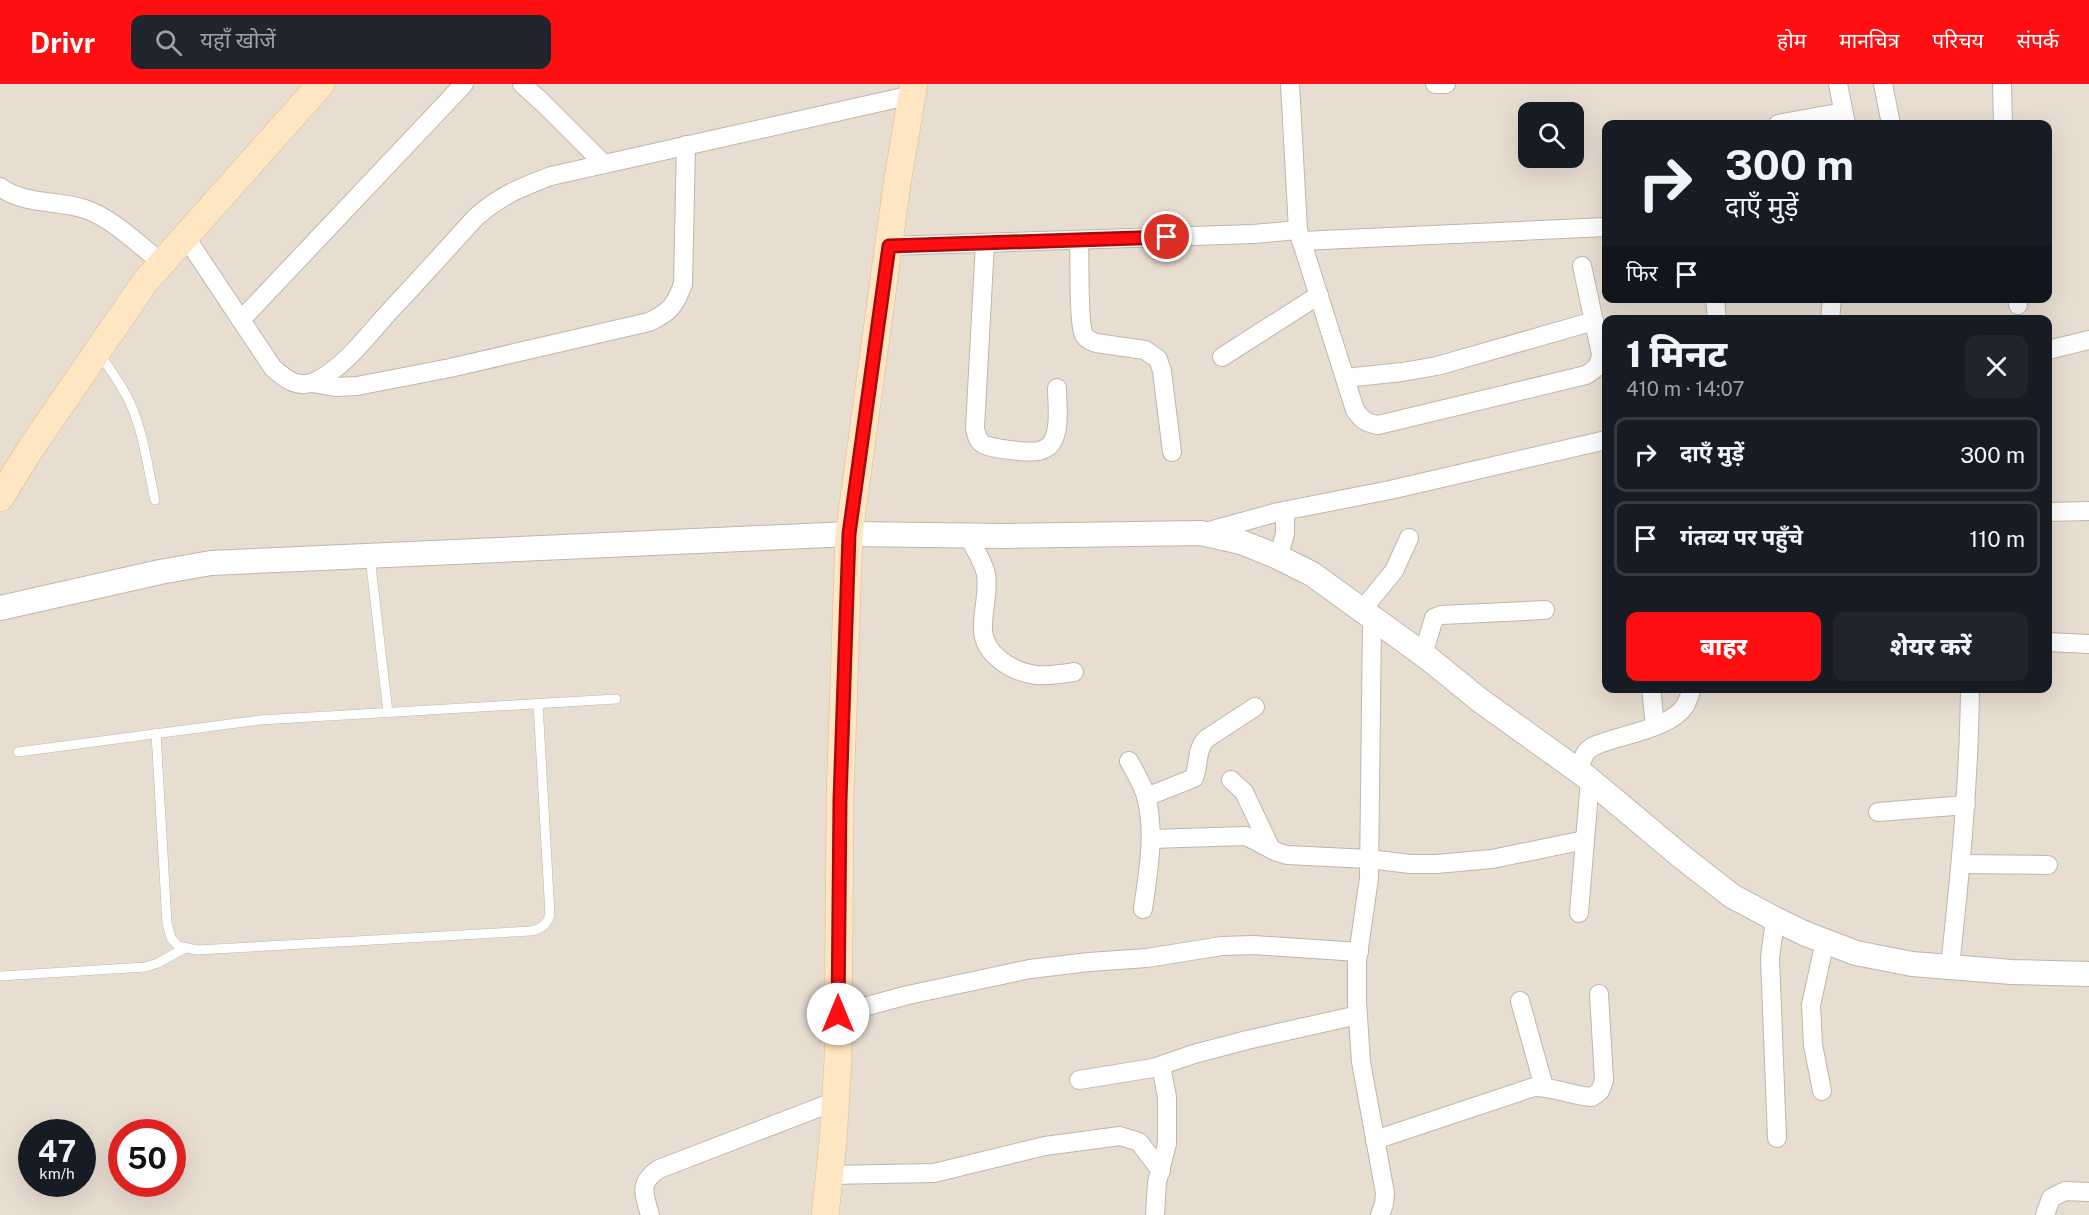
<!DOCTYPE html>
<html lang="hi">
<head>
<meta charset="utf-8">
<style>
	body { margin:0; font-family:"Public Sans","Noto Sans Devanagari",sans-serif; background:#20242c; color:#f1f3f6; height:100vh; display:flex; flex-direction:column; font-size:22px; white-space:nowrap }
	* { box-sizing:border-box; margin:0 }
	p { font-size:20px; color:#9ea1a6 }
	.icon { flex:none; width:33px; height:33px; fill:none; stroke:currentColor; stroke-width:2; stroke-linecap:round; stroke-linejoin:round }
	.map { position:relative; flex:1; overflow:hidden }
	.details { position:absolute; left:1602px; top:231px; width:450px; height:378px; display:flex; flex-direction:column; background:#171b24; border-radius:12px; box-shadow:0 6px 24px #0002 }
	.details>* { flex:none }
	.banner { position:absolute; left:1602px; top:36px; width:450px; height:183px; border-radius:12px; box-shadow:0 6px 24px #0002; background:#171b24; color:#f1f3f6; overflow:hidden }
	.controls { position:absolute; left:1518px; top:18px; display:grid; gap:12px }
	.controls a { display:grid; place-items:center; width:66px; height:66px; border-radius:12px; background:#171b24; box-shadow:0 6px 24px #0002; font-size:30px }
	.speed { position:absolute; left:18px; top:1035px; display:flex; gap:12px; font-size:30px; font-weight:700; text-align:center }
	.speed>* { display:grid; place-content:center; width:78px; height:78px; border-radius:50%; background:#171b24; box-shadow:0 6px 24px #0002; line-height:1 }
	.speed small { font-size:15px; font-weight:400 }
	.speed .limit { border:9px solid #d22; background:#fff; color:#111 }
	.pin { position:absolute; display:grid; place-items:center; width:51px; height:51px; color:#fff; margin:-26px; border:3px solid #fff; border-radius:50%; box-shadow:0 2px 6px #0007 }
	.me { position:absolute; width:66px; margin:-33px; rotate:0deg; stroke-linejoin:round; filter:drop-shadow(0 0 4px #0008) }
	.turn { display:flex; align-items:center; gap:21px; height:126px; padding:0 24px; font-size:27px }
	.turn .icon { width:78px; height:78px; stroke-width:2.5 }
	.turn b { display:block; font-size:42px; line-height:51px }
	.then { display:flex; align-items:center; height:57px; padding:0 24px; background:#0003; gap:12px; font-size:22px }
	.round { display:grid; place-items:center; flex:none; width:63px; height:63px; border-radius:12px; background:#20242c }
	.headline { display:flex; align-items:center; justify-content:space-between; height:102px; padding:0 24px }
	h1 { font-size:36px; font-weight:800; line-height:45px }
	.button { display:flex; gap:12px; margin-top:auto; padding:12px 24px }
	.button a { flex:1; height:69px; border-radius:12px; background:#ff0f11; color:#fff; font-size:24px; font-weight:800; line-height:69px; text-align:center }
	.button a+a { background:#20242c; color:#f1f3f6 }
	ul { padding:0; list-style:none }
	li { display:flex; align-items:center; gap:18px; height:75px; margin:0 12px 9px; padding:0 12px; border:3px solid #363941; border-radius:12px }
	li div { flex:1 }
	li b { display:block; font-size:22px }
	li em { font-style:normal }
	header { display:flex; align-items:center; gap:36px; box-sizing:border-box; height:84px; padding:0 30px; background:#ff0f11; color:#fff }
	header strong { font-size:28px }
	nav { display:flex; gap:33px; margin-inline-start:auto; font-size:21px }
	.search { width:420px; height:54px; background:#20242c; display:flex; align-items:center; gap:15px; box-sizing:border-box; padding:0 21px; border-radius:12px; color:#9ea1a6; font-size:22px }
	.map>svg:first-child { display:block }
</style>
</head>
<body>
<header>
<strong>Drivr</strong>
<div class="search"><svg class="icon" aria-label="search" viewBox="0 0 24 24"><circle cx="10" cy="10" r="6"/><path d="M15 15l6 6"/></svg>यहाँ खोजें</div>
<nav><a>होम</a><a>मानचित्र</a><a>परिचय</a><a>संपर्क</a></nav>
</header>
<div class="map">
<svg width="2089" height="1131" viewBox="0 0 2089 1131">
	<rect width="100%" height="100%" fill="#f3ece3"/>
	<path fill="#e8ddd1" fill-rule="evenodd" d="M0,0h2089v1131h-2089zM1528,28h46v46h-46zM1606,40h442v174h-442zM1606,236h442v368h-442zM32,1048h50v52h-50zM122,1048h50v52h-50z"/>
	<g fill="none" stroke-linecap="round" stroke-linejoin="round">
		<defs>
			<g id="service">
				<path d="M99,269c11,17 24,33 32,52 13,30 17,64 24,95"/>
				<path d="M370,473l18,156"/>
				<path d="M156,649l11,190 4,15 7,8 19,4 333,-19c12,-2 16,-6 20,-16l-12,-212"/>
				<path d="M18,668l242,-32 356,-21"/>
				<path d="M0,892l145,-9 13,-4 27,-15"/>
			</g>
			<g id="minor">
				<path d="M522,0l21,19 61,61"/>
				<path d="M1290,0l8,146 57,180c7,10 11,13 23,15l208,-50c10,-6 14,-10 15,-21l-19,-88"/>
				<path d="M1435,0h11"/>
				<path d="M1838,0l8,40"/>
				<path d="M1883,0l8,40"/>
				<path d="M2002,2l1,38"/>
				<path d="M1778,40l65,-12"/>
				<path d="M0,103c25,18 57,13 85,22 27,9 54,36 77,54"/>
				<path d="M185,152l88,132c11,10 24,21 41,14 28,-12 54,-47 74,-69 30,-32 59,-64 88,-96 25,-22 44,-29 75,-41l361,-81"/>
				<path d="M1079,156c1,17 -1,84 5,95 3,5 7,6 12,8l49,7 13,9 4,12 10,81"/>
				<path d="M1301,157l305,-14"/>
				<path d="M985,159l-10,185c1,6 2,12 8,16 8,5 47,9 56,7 4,-1 10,-4 12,-7 10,-14 6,-40 6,-56"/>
				<path d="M889,162l365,-12 44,-4"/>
				<path d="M1715,214l2,22"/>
				<path d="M2017,214l1,7"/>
				<path d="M241,236l223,-236"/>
				<path d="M1830,236l2,-22"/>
				<path d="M2048,266l41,-10"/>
				<path d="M1222,273l97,-62"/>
				<path d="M1345,294l57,-6 35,-6 157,-45"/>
				<path d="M312,299l23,4 22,-1 93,-18 199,-46c21,-10 26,-16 34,-38l3,-139"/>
				<path d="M2048,428l41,-1"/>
				<path d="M1202,449l76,-21 112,-22 216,-50"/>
				<path d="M968,452c6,12 15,25 18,38 3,19 -4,38 -3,56 1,26 31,42 53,45 13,1 25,-1 38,-3"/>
				<path d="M1278,473l7,-23v-23"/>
				<path d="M1361,527l33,-40 15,-33"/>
				<path d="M1372,535l-3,259 -12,84v40l4,60 24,131 -1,11 -4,11"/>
				<path d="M2048,558l41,2"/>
				<path d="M1423,571l11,-37 7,-3 104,-5"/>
				<path d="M1651,604l4,38"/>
				<path d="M1129,677c7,13 15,25 18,39 8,36 1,73 -4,109"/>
				<path d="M1577,686l9,-18 6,-5c24,-12 77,-17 93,-41 3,-5 5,-12 7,-18"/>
				<path d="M1231,696l13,12 27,57"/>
				<path d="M1146,713l48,-19c5,-13 2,-28 12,-39l49,-32"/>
				<path d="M1878,728l88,-7"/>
				<path d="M1151,755l95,-3 31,16 10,3 82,4 41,5h26l56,-5 93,-19"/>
				<path d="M1961,780l87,1"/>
				<path d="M1579,829l11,-133"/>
				<path d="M1775,835l-5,39 7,180"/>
				<path d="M1950,883c10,-93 19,-184 20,-279"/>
				<path d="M1520,917l24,86"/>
				<path d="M838,930l70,-19 122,-26 59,-7 58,-4 75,-12 31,-1 106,7"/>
				<path d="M1079,996l74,-12 41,-14 53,-14 111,-25"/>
				<path d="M1822,1007l-9,-46 -2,-40 14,-64"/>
				<path d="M1375,1056l159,-53c21,0 39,9 58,10l8,-6 4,-11 -5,-86"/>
				<path d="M829,1091l105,-2 111,-27 75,-10 19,6 22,29"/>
				<path d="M650,1131c-6,-22 -12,-32 9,-46l177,-68"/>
				<path d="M1155,1131l2,-33 10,-38v-47l-6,-31"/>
				<path d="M2045,1131l6,-17 14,-7 24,1"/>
			</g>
			<path id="tertiary" d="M0,524l160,-36 51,-9 638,-29 157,2 195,-3 40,9 37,15 34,17 116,84 53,43 103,74 98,82 50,39 43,23 31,15 50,19 56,11 100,8 77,2"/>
			<g id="secondary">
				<path d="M0,414l31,-50 114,-166 176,-198"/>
				<path d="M825,1131l8,-73 5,-83 2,-259 9,-266 48,-350 17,-100"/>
			</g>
		</defs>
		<use href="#service" stroke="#c2b5a8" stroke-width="10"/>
		<use href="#minor" stroke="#c2b5a8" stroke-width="20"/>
		<use href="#tertiary" stroke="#c2b5a8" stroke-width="26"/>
		<use href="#secondary" stroke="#dbbc91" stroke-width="28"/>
		<use href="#service" stroke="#fff" stroke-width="9"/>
		<use href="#minor" stroke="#fff" stroke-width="18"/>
		<use href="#tertiary" stroke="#fff" stroke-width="24"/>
		<use href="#secondary" stroke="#ffe6c2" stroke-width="27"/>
	</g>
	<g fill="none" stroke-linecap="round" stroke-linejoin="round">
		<defs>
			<path id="route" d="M838,930l2,-214 9,-266 40,-288 278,-9"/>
		</defs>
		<use href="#route" stroke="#a60a0b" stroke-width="15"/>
		<use href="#route" stroke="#ff0f11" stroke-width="10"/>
	</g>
</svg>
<div class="controls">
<a><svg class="icon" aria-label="search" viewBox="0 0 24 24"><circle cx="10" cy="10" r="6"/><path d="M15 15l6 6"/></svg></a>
</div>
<div class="speed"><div>47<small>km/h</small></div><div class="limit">50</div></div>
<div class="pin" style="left:1167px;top:153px;background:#d93025"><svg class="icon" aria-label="arrive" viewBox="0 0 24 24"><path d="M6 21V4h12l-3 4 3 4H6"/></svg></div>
<svg class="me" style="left:838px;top:930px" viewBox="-20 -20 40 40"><circle r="19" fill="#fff"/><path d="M0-13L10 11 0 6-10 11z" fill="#ff0f11"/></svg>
<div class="banner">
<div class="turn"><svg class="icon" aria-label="right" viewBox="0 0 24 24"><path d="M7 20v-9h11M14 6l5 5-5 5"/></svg><div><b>300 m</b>दाएँ मुड़ें</div></div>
<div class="then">फिर<svg class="icon" aria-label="arrive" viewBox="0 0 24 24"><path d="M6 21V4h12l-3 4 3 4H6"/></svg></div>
</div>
<section class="details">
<div class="headline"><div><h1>1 मिनट</h1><p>410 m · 14:07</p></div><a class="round"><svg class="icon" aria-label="close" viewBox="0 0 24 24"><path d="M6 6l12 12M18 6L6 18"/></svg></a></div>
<ul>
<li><svg class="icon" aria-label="right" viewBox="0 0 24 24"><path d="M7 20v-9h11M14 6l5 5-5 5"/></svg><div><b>दाएँ मुड़ें</b></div><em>300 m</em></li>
<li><svg class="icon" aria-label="arrive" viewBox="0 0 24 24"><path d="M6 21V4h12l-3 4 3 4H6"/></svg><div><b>गंतव्य पर पहुँचे</b></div><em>110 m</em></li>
</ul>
<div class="button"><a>बाहर</a><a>शेयर करें</a></div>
</section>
</div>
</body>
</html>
